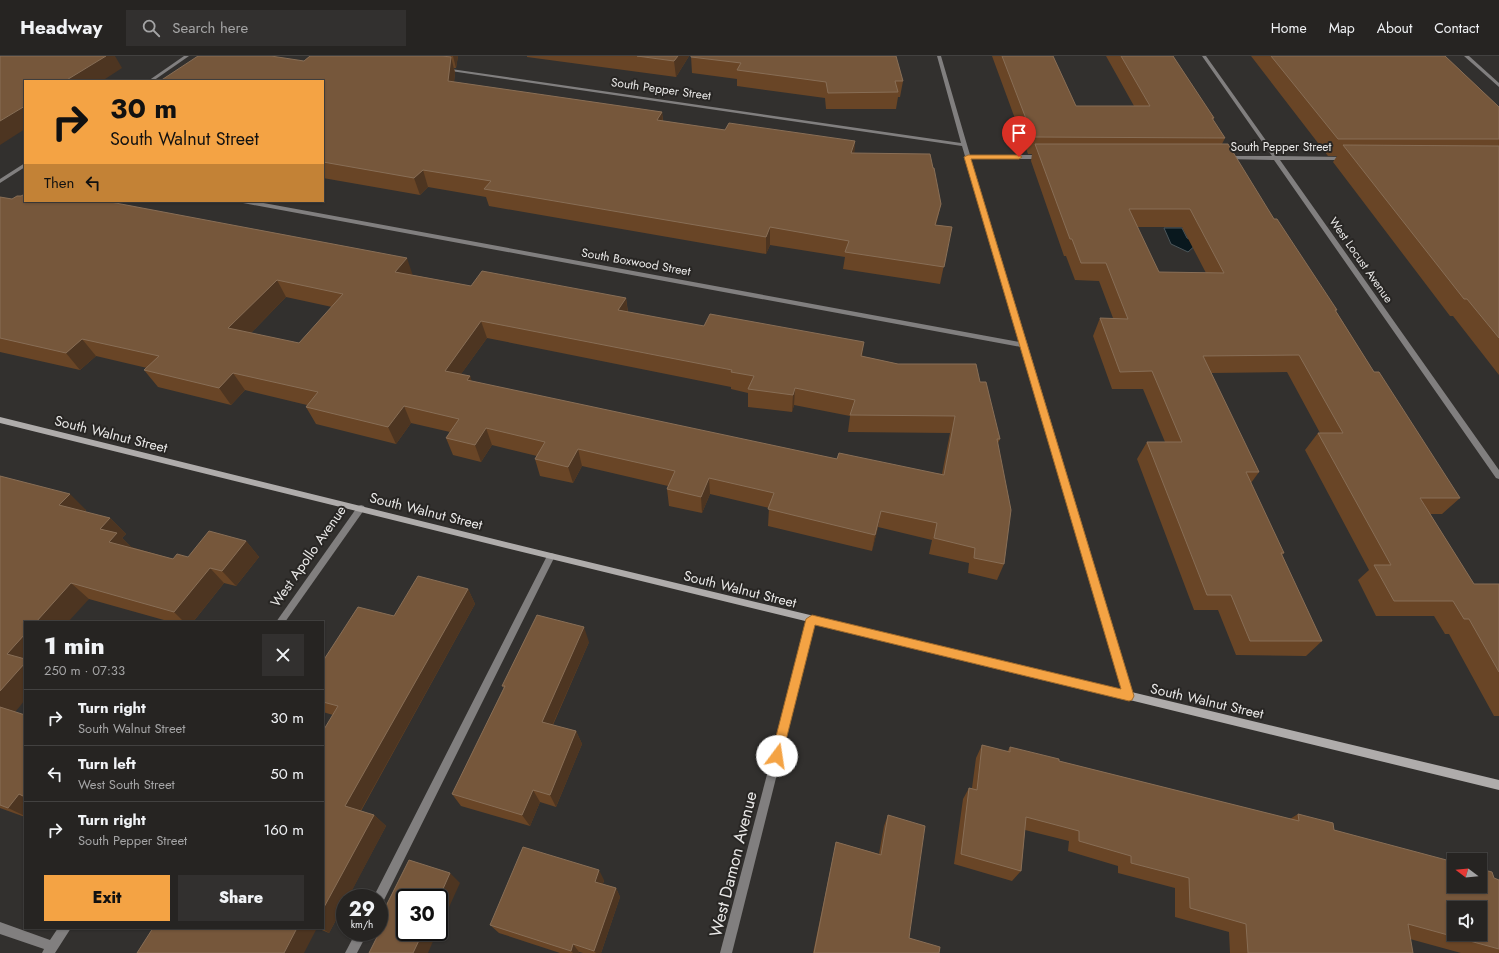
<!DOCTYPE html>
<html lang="en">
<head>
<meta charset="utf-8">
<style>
	body { margin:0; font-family:Jost,sans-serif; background:#32302f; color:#f1f3f6; height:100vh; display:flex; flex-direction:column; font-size:15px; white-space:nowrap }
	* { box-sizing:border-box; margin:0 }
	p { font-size:13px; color:#a4a4a5 }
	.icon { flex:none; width:22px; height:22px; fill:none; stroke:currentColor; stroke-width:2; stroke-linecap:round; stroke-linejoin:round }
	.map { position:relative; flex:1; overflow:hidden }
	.drawer { position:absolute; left:24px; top:565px; width:300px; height:308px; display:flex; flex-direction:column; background:#262422; border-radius:0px; box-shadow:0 1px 3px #0004,0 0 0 1px #424140 }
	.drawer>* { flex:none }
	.banner { position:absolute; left:24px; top:24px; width:300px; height:122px; border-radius:0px; box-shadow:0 1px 3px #0004,0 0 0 1px #424140; background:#f4a344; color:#111; overflow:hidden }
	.needle { width:26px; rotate:286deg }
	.controls { position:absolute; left:1447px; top:797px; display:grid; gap:8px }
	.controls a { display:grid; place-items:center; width:40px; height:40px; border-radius:0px; background:#262422; box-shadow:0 1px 3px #0004,0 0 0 1px #424140; font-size:20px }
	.speed { position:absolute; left:336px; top:833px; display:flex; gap:8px; font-size:20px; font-weight:700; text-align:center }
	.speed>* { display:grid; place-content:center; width:52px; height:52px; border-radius:50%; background:#262422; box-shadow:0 1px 3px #0004,0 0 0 1px #424140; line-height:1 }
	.speed small { font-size:10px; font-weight:400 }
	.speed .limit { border:2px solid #111; border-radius:6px; background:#fff; color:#111 }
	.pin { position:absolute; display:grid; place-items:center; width:34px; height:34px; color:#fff; margin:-41px -17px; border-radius:50% 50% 50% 0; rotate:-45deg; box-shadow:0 0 4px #0007 }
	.pin .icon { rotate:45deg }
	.me { position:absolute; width:44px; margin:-22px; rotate:14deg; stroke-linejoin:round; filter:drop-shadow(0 0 3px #0008) }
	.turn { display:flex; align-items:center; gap:14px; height:84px; padding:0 20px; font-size:18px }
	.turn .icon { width:52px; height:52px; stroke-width:2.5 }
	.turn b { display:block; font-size:28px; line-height:34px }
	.then { display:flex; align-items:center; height:38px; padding:0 20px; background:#0003; gap:8px; font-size:15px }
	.round { display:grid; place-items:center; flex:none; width:42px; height:42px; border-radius:0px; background:#32302f }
	.summary { display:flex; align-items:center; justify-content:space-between; height:68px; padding:0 20px }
	h1 { font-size:24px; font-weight:800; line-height:30px }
	.cta { display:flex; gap:8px; margin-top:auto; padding:8px 20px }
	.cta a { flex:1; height:46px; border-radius:0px; background:#f4a344; color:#111; font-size:16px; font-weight:800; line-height:46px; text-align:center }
	.cta a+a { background:#32302f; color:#f1f3f6 }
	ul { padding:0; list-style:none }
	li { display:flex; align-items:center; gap:12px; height:56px; padding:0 20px; border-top:1px solid #424140 }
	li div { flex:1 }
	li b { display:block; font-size:15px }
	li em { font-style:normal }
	header { display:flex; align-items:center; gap:24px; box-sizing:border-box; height:56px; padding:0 20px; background:#262422; border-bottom:1px solid #424140 }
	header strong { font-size:19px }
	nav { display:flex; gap:22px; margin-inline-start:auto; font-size:14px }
	.search { width:280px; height:36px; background:#32302f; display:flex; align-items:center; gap:10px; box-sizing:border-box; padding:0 14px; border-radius:0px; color:#a4a4a5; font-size:15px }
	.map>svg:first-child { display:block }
</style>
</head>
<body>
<header>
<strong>Headway</strong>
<div class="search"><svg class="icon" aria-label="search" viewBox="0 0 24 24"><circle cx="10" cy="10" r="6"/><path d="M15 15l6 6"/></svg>Search here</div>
<nav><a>Home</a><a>Map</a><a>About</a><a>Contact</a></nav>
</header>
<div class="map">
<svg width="1499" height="897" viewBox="0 0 1499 897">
	<rect width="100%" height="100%" fill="#32302e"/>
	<path fill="#09181e" stroke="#4c565a" d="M1164,172h18l5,10 11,5 -10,9 -17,-8z"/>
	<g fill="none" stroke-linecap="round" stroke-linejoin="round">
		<g fill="#817f7f" fill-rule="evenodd">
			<path d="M551,497l3,1 1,2 -172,346 -4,1v-5h-5l1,-4 173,-340z"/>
			<path d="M356,876h12l-11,21h-12z"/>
		</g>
		<g fill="#817f7f" fill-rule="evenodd">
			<path d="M184,0h5l-36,25h-5z"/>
			<path d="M937,0h4l29,99h71l3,2 -3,2h-70l56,184 1,2v1l106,350 -2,3 -3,1 -3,-1 -2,-3 -103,-349 -778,-144 -3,-2h12l768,141 -58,-196 -518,-76 -2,-1 2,-1 517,75z"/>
			<path d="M1202,0h4l71,100 70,1 1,1 -3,2h-65l219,310v9l-3,-1 -222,-318 -50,-1 -1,-1 3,-2h46z"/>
			<path d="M1464,0h5l30,27v4z"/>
			<path d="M25,107v4l-25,16v-4z"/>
			<path d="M361,449l3,1 1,2 -1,2 -79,112h-9l82,-116z"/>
			<path d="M812,559l3,1 1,3 -84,334h-12l88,-334 1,-3z"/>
			<path d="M0,866l50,18 8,-12h13l-16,25h-13l2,-4 -44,-15z"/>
		</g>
		<path fill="#afacab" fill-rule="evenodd" d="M0,361l551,136 948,227v10l-948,-231 -551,-136z"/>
	</g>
	<g fill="#694526" fill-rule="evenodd">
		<path d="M310,0h148l-2,12h-2l1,5 -1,9 208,30 1,9 62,9 130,11 -1,12 79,15 8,36 -5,21 16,2 -12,57 -97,-15 2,-12 -75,-12 -4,9 -277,-48 -3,-9 -58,-10 -8,8 -97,-17v-97l-19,-20z"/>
		<path d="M527,0h162l-13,21 -149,-20z"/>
		<path d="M691,0l212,25 -3,16h-2l-2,12h-70l-1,-11 -88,-12v-7l-45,-6z"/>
		<path d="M992,0h61l23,50h58l-28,-50h67l41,62 -1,2 12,18 -3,6 52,75 63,91 -1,1 38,61 86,126 -18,16h-12l44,70h25v132h-5l-45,-82h-4l-11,-18h-58l-18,-36 11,-10 -64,-120 13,-17h2l-33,-61 -76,1 48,99 -8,11 33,70 -2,2 40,86 -16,15 -70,-1 -18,-45h-24l-57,-151 10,-17h18l-22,-53h-31l-19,-53 7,-18h13l-14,-37 -24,-1 -9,-24h-2l-33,-95 1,-7h-4zM1137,171h45l24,46 -47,-1z"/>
		<path d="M1251,0h194l54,51v268l-46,-59h-3l-117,-154 4,-6h-9z"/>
		<path d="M0,141l471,89 155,12 2,14 234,44 118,26 20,57 -2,4 6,121 -7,16 -29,-7 1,-10 -40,-9 3,-14 -54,-13 -6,24 -104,-25 1,-18 -59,-14 -8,19 -33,-7 -2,-17 1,-3 -60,-14 -26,-6 -9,17 -33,-7 -5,-17 2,-3 -45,-11 -11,17 -28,-7 -7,-17 4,-6 -39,-9 -15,21 -80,-20 -10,-17 1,-2 -62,-15 -14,15 -73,-18 -14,-17 3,-2 -51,-12 -16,14 -80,-18zM286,241l46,10 -33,36 -48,-10zM487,282l244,49v2l17,4v14l44,5 2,-7 56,11 -2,16 102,1 -8,41 -105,-15 -366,-78 -1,-5 -9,-2z"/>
		<path d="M0,420l86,34 -1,2 25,6 16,16 -4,4 9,9 42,12 15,-2 58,-16 13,16 -23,29 -12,-3 -31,39h-22l-82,-23 -64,23 -10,90 10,3v102l-25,-9z"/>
		<path d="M468,533l7,15 -114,207 13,4 12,11 -57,107 -12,-5h-164h170l10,-213 -10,-3v-51l71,-45z"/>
		<path d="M589,586l-36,83 23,6 6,13 -26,63 -16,-5 -10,24 -69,-20 -9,-12 52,-106 -2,-2z"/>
		<path d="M982,689l25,7 3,-5 49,14 231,58 8,-5 36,16 165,50v73h-38l-51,-14 3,14h-183l-1,-21 -54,-15v-29l-57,-15v-7l-50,-15 1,-10 -44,-11 -4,41 -9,10 -58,-17 9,-65 6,-11h3l4,-30z"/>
		<path d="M888,759l21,123 30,15h-126l21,-101 2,-10 43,12 5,-28z"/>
		<path d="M604,824l-1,4 13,4 4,9 -19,56h-18l-4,-1v1h-19l-61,-20 -9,-8z"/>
	</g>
	<g fill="#4d3521">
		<path d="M106,0h9l7,12 -20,13h-37z"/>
		<path d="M453,0h5l-2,12z"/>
		<path d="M678,0h11l-13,21 -2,-16z"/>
		<path d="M451,1l4,16 -3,24 -4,-16z"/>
		<path d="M25,50v23l-25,16v-24z"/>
		<path d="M662,56l1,17 -6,-9z"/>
		<path d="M855,85l-1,17 -3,-5z"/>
		<path d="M423,114l5,17 -8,8 -6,-17z"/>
		<path d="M941,148l-4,17 -6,21 4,-17z"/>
		<path d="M770,171v18l-4,9v-17z"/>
		<path d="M407,202l6,18 -18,-4z"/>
		<path d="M277,224l9,17 -47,48 -11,-17z"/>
		<path d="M626,242l2,17 -10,-5z"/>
		<path d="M481,265l6,17 -36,50 -6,-17z"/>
		<path d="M82,283l14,17 -16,14 -14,-17z"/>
		<path d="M864,286l-2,18 -1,-4z"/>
		<path d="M233,317l12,17 -14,15 -12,-17z"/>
		<path d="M470,320l6,17 -9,-13z"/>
		<path d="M795,332l-1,17 -2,7 1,-17z"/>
		<path d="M404,350l7,17 -15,21 -8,-17z"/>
		<path d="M486,372l6,17 -11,17 -6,-17z"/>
		<path d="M578,393l4,17 -9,17 -5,-16z"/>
		<path d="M709,422l1,16 -8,19 -1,-16z"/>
		<path d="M70,438l16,16 -11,11 -16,-16z"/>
		<path d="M881,455l-3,16 -6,24 3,-16z"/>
		<path d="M110,462l16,16 -4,4 11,11 -24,-7 -9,-13z"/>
		<path d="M246,485l13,16 -23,29 -14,-15z"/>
		<path d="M210,512l14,15 -31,39h-9l-10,-10z"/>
		<path d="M71,527l18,16 -21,23h-32z"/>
		<path d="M468,533l7,15 -118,213 -12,-11z"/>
		<path d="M584,571l5,15 -41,93 -6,-13z"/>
		<path d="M25,578v66l-14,17 -11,-7v-19l7,-37z"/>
		<path d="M576,675l6,13 -26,63 -6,-12z"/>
		<path d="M533,734l7,12 -10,24 -8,-11z"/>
		<path d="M19,738l6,4v18l-17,-8z"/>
		<path d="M374,759l12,11 -38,72h-3v5l-16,30 -8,-5h2v-19z"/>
		<path d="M599,814l5,10 -4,11 -5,-9z"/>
		<path d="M450,817l10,10 -21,46v-31z"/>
		<path d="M616,832l4,9 -19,56h-5l-2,-2z"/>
		<path d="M297,872h20l-13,25h-20z"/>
		<path d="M423,876h14l-9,21h-15z"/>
		<path d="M573,888l6,8v1h-6l-2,-2z"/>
	</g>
	<g fill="#76573b" stroke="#886e56" fill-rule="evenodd">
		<path d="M0,0h106l-41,25h-40v25l-25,15z"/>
		<path d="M198,0h73l33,5 6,-5h132l9,1 -3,24 214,31 -5,8 68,10 4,-7 126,18 -4,12 79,1 3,14h1l7,36 -6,21 17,2 -8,40 -99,-15 4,-11 -79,-14 -4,10 -282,-48 7,-8 -68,-11 -9,8 -91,-16v-81h-163z"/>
		<path d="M637,0h41l-4,5z"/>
		<path d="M691,0h205l7,25h-8l3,11 -70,1 -2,-11 -89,-12 4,-7 -50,-6z"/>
		<path d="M1002,0h51l23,50h74l-29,-50h52l41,62h-2l13,20 -192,-1z"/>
		<path d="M1271,0h174l54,51v32h-161z"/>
		<path d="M1035,88h193l46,75h3l60,91h-2l39,62h5l81,126h-40l54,86h25v88l-30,-53h-5l-11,-18h-59l-20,-36h17l-73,-132h25l-44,-78 -96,1 56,116h-13l38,81h-3l41,88h-72l-19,-46h-24l-60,-153h35l-30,-71 -32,1 -20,-54 28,1 -22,-56h-25l-9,-24h-2zM1129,153h61l34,64 -65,-1z"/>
		<path d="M1343,89l156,1v192l-32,-39h-3z"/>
		<path d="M25,138v7h80l302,57 -12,14 76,14 11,-15 144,27 -8,12 86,16 6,-12 154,28 -3,14 37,8h78l4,18h6l14,57h-3l14,71 -7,54 -30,-6 1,-10 -41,-10 3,-15 -56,-12 -6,24 -107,-26 6,-16 -65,-15 -8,19 -34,-8 8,-18 -71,-16 -26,-6 -10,18 -33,-8 10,-17 -59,-14 -11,17 -29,-7 13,-19 -55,-13 -16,21 -82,-20 12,-15 -85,-19 -14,15 -75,-18 15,-14 -77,-17 -16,14 -66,-15v-141l12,2 5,-3h4zM277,224l66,14 -44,49 -71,-15zM481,265l251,49 -1,2 23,4 -6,13 45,6 2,-7 60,12 -5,15 105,1 -11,59 -105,-22 -2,6 -370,-79 3,-4 -25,-5z"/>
		<path d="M0,420l70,18 -11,11 51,13 -10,11 17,4 -8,9 64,17 4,-5 11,3 21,-26 37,10 -24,30 -12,-3 -36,44 -103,-29 -35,39h-11v12l-18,20 18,5v4l-25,28z"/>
		<path d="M418,520l50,13 -123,217 29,9 -51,94v-178l15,-25 -15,-4v-41l35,-54 36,9z"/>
		<path d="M537,559l47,12 -42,95 34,9 -26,64 -17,-5 -11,25 -70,-21 53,-108h-3z"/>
		<path d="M0,651l25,8v82l-6,-3 -11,14 -8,-3z"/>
		<path d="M982,689l28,7v-5l49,12v2l240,60 -1,-7 35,9 1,7 120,32v24h26v-17l12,3 2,6 5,2v69l-91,-25 5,29h-165l-2,-29 -56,-16 -1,-30 -58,-15v-7l-52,-15v-10l-53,-14 -5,54 -60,-17 8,-66 8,2zM1454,852h26v26h-26z"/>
		<path d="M888,759l37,11 -16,112 31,9 -1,6h-125l22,-111 45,13z"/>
		<path d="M523,791l76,23 -4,12 21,6 -22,63 -21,-7 -2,7 -81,-26z"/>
		<path d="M409,804l41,13 -11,25h-34v34h18l-10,21h-44l14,-28 -4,-1v-4z"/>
		<path d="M153,872h144l-13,25h-147z"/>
	</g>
	<path fill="#f4a344" stroke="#9f6a2c" d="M968,99h51l3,2 -3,2h-48l163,537 -2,4 -3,1 -314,-76 -33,131 -1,4 -4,2 -4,-2 -2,-4 35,-137 6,-4 309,74 -157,-532z"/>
	<g text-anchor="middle" stroke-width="4" stroke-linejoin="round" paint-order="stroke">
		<g font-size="12" fill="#e9e8e7" stroke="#282624">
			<text transform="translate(661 33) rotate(8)" y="4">South Pepper Street</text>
			<text x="1281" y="95">South Pepper Street</text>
			<text transform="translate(1361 204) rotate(55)" y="4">West Locust Avenue</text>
			<text transform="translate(636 206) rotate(10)" y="4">South Boxwood Street</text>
		</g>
		<g font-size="14" fill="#e9e8e7" stroke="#282624">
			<text transform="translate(111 378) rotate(14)" y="5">South Walnut Street</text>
			<text transform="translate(426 455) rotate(14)" y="5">South Walnut Street</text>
			<text transform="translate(308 500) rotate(-55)" y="5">West Apollo Avenue</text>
			<text transform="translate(740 533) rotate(14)" y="5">South Walnut Street</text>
			<text transform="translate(1207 645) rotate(13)" y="5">South Walnut Street</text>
		</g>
		<g font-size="17" fill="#e9e8e7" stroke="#282624">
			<text transform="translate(733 808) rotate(-76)" y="6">West Damon Avenue</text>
		</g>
	</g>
</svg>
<div class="controls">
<a><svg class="needle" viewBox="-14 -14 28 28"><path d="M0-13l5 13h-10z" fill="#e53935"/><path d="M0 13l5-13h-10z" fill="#a4a4a5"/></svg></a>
<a><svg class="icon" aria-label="sound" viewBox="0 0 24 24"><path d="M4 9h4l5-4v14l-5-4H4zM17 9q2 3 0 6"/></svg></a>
</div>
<div class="speed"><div>29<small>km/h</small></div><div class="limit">30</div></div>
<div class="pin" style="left:1019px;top:101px;background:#d93025"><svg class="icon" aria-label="arrive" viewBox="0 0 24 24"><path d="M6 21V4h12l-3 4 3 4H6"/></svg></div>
<svg class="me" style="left:777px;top:700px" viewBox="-20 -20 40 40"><circle r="19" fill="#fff"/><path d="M0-13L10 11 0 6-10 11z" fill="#f4a344"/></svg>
<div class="banner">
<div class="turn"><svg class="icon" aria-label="right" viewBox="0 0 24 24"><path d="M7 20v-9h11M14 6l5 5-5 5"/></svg><div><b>30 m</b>South Walnut Street</div></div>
<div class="then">Then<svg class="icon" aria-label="left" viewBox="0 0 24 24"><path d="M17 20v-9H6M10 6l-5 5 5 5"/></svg></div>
</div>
<section class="drawer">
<div class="summary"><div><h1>1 min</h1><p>250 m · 07:33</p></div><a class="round"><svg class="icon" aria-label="close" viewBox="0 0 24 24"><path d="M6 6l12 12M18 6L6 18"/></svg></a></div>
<ul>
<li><svg class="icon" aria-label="right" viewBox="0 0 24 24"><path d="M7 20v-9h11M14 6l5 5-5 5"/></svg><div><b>Turn right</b><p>South Walnut Street</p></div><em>30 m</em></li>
<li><svg class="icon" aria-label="left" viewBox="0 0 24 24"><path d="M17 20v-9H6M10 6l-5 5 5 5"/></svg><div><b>Turn left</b><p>West South Street</p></div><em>50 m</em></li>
<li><svg class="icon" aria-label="right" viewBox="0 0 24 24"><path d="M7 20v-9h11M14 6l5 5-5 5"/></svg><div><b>Turn right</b><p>South Pepper Street</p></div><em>160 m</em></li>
</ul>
<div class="cta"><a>Exit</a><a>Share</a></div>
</section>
</div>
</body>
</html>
